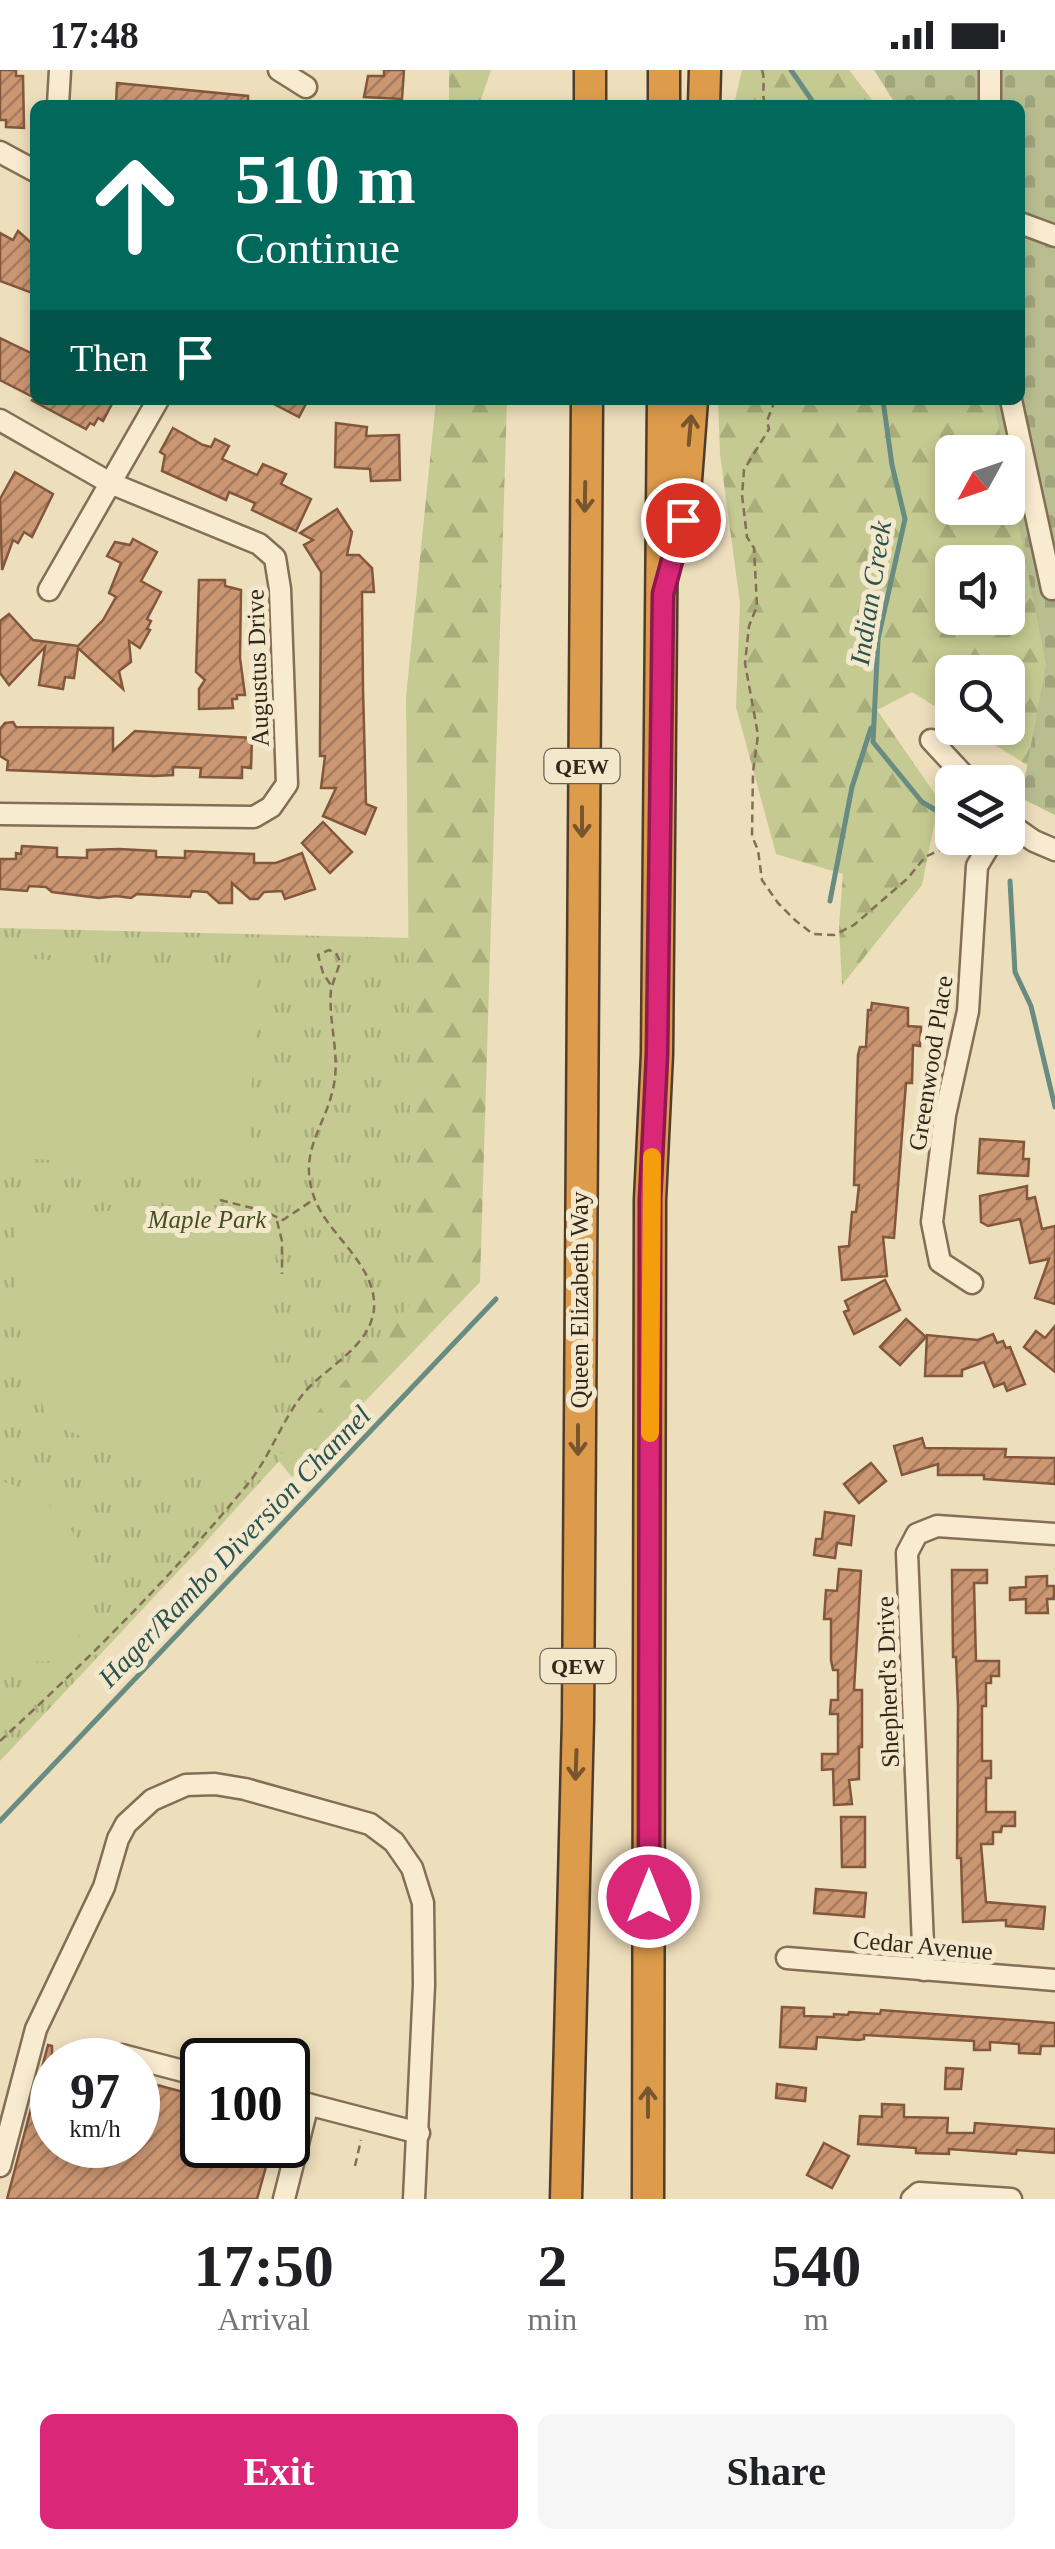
<!DOCTYPE html>
<html lang="en">
<head>
<meta charset="utf-8">
<style>
	body { margin:0; font-family:Georgia,serif; background:#f6f6f6; color:#202124; height:100vh; display:flex; flex-direction:column; font-size:38px; white-space:nowrap }
	* { box-sizing:border-box; margin:0 }
	p { font-size:32px; color:#757577 }
	.icon { flex:none; width:55px; height:55px; fill:none; stroke:currentColor; stroke-width:2; stroke-linecap:round; stroke-linejoin:round }
	.map { position:relative; height:2129px; overflow:hidden }
	.panel { display:flex; flex-direction:column; background:#fff; flex:1 }
	.panel>* { flex:none }
	.banner { position:absolute; left:30px; top:30px; width:995px; height:305px; border-radius:15px; box-shadow:0 5px 15px #0003; background:#00695c; color:#fff; overflow:hidden }
	.needle { width:65px; rotate:230deg }
	.tools { position:absolute; left:935px; top:365px; display:grid; gap:20px }
	.tools a { display:grid; place-items:center; width:90px; height:90px; border-radius:15px; background:#fff; box-shadow:0 5px 15px #0003; font-size:50px }
	.speed { position:absolute; left:30px; top:1968px; display:flex; gap:20px; font-size:50px; font-weight:700; text-align:center }
	.speed>* { display:grid; place-content:center; width:130px; height:130px; border-radius:50%; background:#fff; box-shadow:0 5px 15px #0003; line-height:1 }
	.speed small { font-size:25px; font-weight:400 }
	.speed .limit { border:5px solid #111; border-radius:15px; background:#fff; color:#111 }
	.pin { position:absolute; display:grid; place-items:center; width:85px; height:85px; color:#fff; margin:-42px; border:5px solid #fff; border-radius:50%; box-shadow:0 2px 10px #0007 }
	.me { position:absolute; width:110px; margin:-55px; rotate:0deg; stroke-linejoin:round; filter:drop-shadow(0 0 8px #0008) }
	.turn { display:flex; align-items:center; gap:35px; height:210px; padding:0 40px; font-size:45px }
	.turn .icon { width:130px; height:130px; stroke-width:2.5 }
	.turn b { display:block; font-size:70px; line-height:85px }
	.then { display:flex; align-items:center; height:95px; padding:0 40px; background:#0003; gap:20px; font-size:38px }
	.eta { display:flex; justify-content:space-evenly; align-items:center; height:170px; text-align:center }
	.eta b { font-size:60px; font-weight:800; line-height:70px }
	.button { display:flex; gap:20px; margin-top:auto; padding:20px 40px }
	.button a { flex:1; height:115px; border-radius:15px; background:#db2777; color:#fff; font-size:40px; font-weight:800; line-height:115px; text-align:center }
	.button a+a { background:#f6f6f6; color:#202124 }
	.status { display:flex; justify-content:space-between; align-items:center; height:70px; padding:0 50px; background:#fff; direction:ltr }
	.status svg { height:28px; fill:currentColor }
	.map>svg:first-child { display:block }
</style>
</head>
<body>
<div class="status"><b>17:48</b><svg viewBox="0 0 49 12"><path d="M0 12V9h3v3zM5 12V6h3v6zM10 12V3h3v9zM15 12V0h3v12zM26 1h20v11H26zM47 4h2v5h-2z"/></svg></div>
<div class="map">
<svg width="1055" height="2129" viewBox="0 0 1055 2129">
	<defs>
		<pattern id="grass-tufts" width="24" height="20" patternUnits="userSpaceOnUse" patternTransform="scale(2.5)"><rect width="24" height="20" fill="#c4ca91"/><path d="M3 7l-1-3M5 7V3M7 7l1-3M15 17l-1-3M17 17v-4M19 17l1-3" fill="none" stroke="#a9ad7c"/></pattern>
		<pattern id="forest-firs" width="22" height="20" patternUnits="userSpaceOnUse" patternTransform="scale(2.5)"><rect width="22" height="20" fill="#c4ca91"/><path d="M5 1l3.5 6h-7zM16 11l3.5 6h-7z" fill="#a9ad7c"/></pattern>
		<pattern id="cemetery-stones" width="16" height="16" patternUnits="userSpaceOnUse" patternTransform="scale(2.5)"><rect width="16" height="16" fill="#b9be91"/><path d="M2 7V4a2 2 0 0 1 4 0v3zM10 15v-3a2 2 0 0 1 4 0v3z" fill="#a0a37c"/></pattern>
		<pattern id="building-hatch" width="6" height="6" patternUnits="userSpaceOnUse" patternTransform="scale(2.5)"><rect width="6" height="6" fill="#cb9672"/><path d="M-1 1l2-2M0 6l6-6M5 7l2-2" fill="none" stroke="#a57a5d"/></pattern>
	</defs>
	<rect width="100%" height="100%" fill="#eddebc"/>
	<path fill="url(#grass-tufts)" d="M0,858l412,10 4,372 -213,235 -203,216z"/>
	<g fill="url(#forest-firs)" fill-rule="evenodd">
		<path d="M449,0h42l-12,35h-30z"/>
		<path d="M742,0h107l27,35h-142z"/>
		<path d="M436,330h71l-27,882 -188,195 -15,-18 135,-157 -6,-605z"/>
		<path d="M718,330h302l35,155 -17,217 -70,-44h40v-56h-56v45l-40,-25 -35,18 62,90 -17,85 -80,100 -3,-59 4,-52 -67,-20 -40,-147 4,-104 -20,-149zM952,382h56v56h-56zM952,492h56v56h-56z"/>
	</g>
	<path fill="url(#cemetery-stones)" d="M874,0h181v745l-34,-17 25,-133 -38,-194v-19h-4l-11,-52h27v-295h-124z"/>
	<g fill="#c4ca91">
		<path d="M0,887l258,15 -11,200 -247,-15z"/>
		<path d="M161,1136l104,11 12,18 -14,199 -24,45 -95,-18 -96,-38 -31,-103 -2,-101z"/>
		<path d="M0,1411c85,20 111,110 67,179l-67,4z"/>
	</g>
	<g fill="none" stroke-linecap="round" stroke-linejoin="round">
		<g stroke="#688b82" stroke-width="5">
			<path d="M791,0l24,35"/>
			<path d="M883,330l9,65 13,54 -27,120 -5,103 49,60 30,18"/>
			<path d="M1010,811l5,91 16,34 24,101"/>
			<path d="M830,831l22,-114 19,-59"/>
			<path d="M0,1751l496,-522"/>
		</g>
	</g>
	<g fill="url(#building-hatch)" stroke="#83573c" stroke-width="2.5">
		<path d="M0,0h16v6h7l1,52 -18,-1v-7h-6z"/>
		<path d="M384,0h20l-2,29 -38,-2 4,-21h16z"/>
		<path d="M117,13l131,13v9h-132z"/>
		<path d="M18,161l17,15v48l-35,-13v-48l13,7z"/>
		<path d="M0,268l35,17v43l-35,-18z"/>
		<path d="M31,330h83l-11,21 -5,-3 -4,7 -4,-2 -4,6z"/>
		<path d="M266,330h42l-9,17z"/>
		<path d="M336,353l31,4 -1,9 33,-1 1,45 -29,1 -1,-12 -35,-2z"/>
		<path d="M173,358l30,17 8,2 4,-8 14,7 -7,13 35,16 6,-11 23,10 -5,10 30,15 -15,32 -44,-21 3,-7 -26,-11 -3,8 -64,-29 3,-16 -5,-3z"/>
		<path d="M15,402l38,22 -21,43 -8,-5 -6,11 -5,-3 -11,30 -2,-71z"/>
		<path d="M337,439l15,23 -5,23h12l13,13 2,24h-12l1,97 3,115 10,4 -11,26 -42,-18 13,-28h-15l4,-32h-5v-16l1,-168 -17,-27 9,-5 -13,-7z"/>
		<path d="M133,469l24,13 -16,29 20,11 -14,27 4,2 -4,8 3,1 -10,18 -11,-7 2,21 -12,9 4,18 -45,-41 -4,30 -9,-1 -2,12 -24,-4 6,-38 -36,38 -9,-12v-52l9,-7 24,26 45,6 25,-26 13,-23 -7,-4 12,-30 -14,-7 8,-14 15,3z"/>
		<path d="M199,510h26v6l16,4 -1,68 5,37h-8v4h-5l1,9 -34,1v-20l6,-9 -9,-8z"/>
		<path d="M13,652l3,5 97,1v23l22,-20 117,7 -1,30 -9,-1v11l-42,-1 1,-9 -28,-1v8l-19,1 -147,-6 1,-9 -8,-5v-27l5,-6z"/>
		<path d="M323,752l29,30 -22,21 -28,-30z"/>
		<path d="M22,776l35,2v9l30,1v-8l32,-1 37,2v6l29,1v-7l69,3v9h22l26,-10 13,36 -30,10 -3,-8 -18,1 -6,7h-8l-18,-16v20h-13l-12,-11 -15,-1 -2,6 -53,-3 -6,4 -15,-2 -17,2 -47,-6 -6,-5 -17,-1 -2,5 -27,-2v-30h16v-6l5,1z"/>
		<path d="M872,933l36,5v18l13,1 -1,19 -7,-1 -1,38h-6l-12,155 -11,-1 4,39 -45,4 -3,-33 10,-1 3,-34h4l3,-27h-5l4,-130 2,-8h6l2,-37h3z"/>
		<path d="M980,1069l44,3 -1,17h6l-1,17 -50,-3z"/>
		<path d="M1027,1116v13l8,-2 7,32 13,-3v78l-20,-6 14,-39 -19,4 -10,-44 -32,7 -7,-4 -1,-26z"/>
		<path d="M885,1210l15,30 -46,24 -10,-22 5,-2 -4,-9z"/>
		<path d="M906,1249l20,18 -26,28 -20,-18z"/>
		<path d="M1055,1256v46l-31,-25 12,-16 9,7z"/>
		<path d="M993,1264l4,9 6,-2 3,7 4,-1 15,37 -18,7 -3,-8 -10,4 -10,-25 -22,8v6h-37l2,-41 51,5z"/>
		<path d="M922,1368l3,10 81,1 -1,8 50,1v26l-71,-5v-4h-46v-11l-36,11 -8,-29z"/>
		<path d="M871,1393l15,18 -27,22 -15,-19z"/>
		<path d="M825,1442l29,4 -3,29 -14,-2 -2,15 -21,-3 2,-16h6z"/>
		<path d="M839,1499l22,2 -7,119h8v57h-3v32l-10,1 3,24 -18,1 -1,-36 -11,1v-16h16v-40h-8l1,-14h7v-30h-5l-2,-10v-41h-7l2,-29 11,1z"/>
		<path d="M952,1500h35v13h-13l2,78h23v15h-8v7h-5v23h-4v55h9v17h-5v34h29v14h-13l-1,6h-8v12h-12l5,58 59,5 -2,22 -37,-3v-6l-43,2 -2,-64h-4l1,-152 -2,-49h-3z"/>
		<path d="M1047,1506v10h7v13h-7l1,14h-22v-14l-16,1v-12l16,-1v-10z"/>
		<path d="M841,1747h24v50h-23z"/>
		<path d="M816,1819l50,4 -2,24 -50,-4z"/>
		<path d="M782,1937l22,1v8l30,1v-3l14,1 1,-3 31,2 1,-4 174,13v23h-14l-1,8 -21,-1v-9l-29,-2v8h-16v-9l-110,-6v4l-5,1 -42,-3 -1,12 -36,-2z"/>
		<path d="M48,1975l4,1v99h86v-65l64,17v48h70l-15,54h-250z"/>
		<path d="M946,1998l17,1 -2,20h-16z"/>
		<path d="M777,2014l29,4 -1,13 -29,-3z"/>
		<path d="M882,2034l22,1v12l44,1 -1,15h27l1,-10 80,6v24l-38,-3 -1,4 -67,-5v5l-33,-1v-5l-58,-4 2,-28 22,1z"/>
		<path d="M824,2073l25,13 -17,32 -25,-13z"/>
	</g>
	<g fill="none" stroke-linecap="round" stroke-linejoin="round">
		<defs>
			<g id="minor">
				<path d="M279,0l27,17"/>
				<path d="M58,35l2,-35"/>
				<path d="M990,35v-35"/>
				<path d="M0,82l35,19"/>
				<path d="M1020,153l35,13"/>
				<path d="M1011,330l41,189"/>
				<path d="M0,350l110,63 149,61 16,14 5,31 7,195 -16,23 -17,10 -254,-3"/>
				<path d="M49,520l109,-190"/>
				<path d="M931,670l39,42"/>
				<path d="M1008,753l26,18 21,9"/>
				<path d="M972,1213l-32,-21 -8,-40 13,-107 23,-104 9,-145 17,-28"/>
				<path d="M787,1888l268,22"/>
				<path d="M924,1900l-17,-417 10,-19 20,-8 118,8"/>
				<path d="M122,1985l80,21"/>
				<path d="M288,2029l131,34"/>
				<path d="M0,2096l36,-137 68,-142 14,-48 8,-15 26,-24 34,-15 29,-1 30,5 125,35 24,18 18,26 11,35 1,82 -10,214"/>
				<path d="M284,2129l24,-95"/>
				<path d="M912,2129l7,-6 92,6"/>
			</g>
			<g id="highway">
				<path d="M590,35v-35"/>
				<path d="M664,35v-35"/>
				<path d="M704,35l1,-35"/>
				<path d="M676,478l7,-28 9,-120"/>
				<path d="M566,2129l12,-480 9,-1319"/>
				<path d="M648,2129l2,-999 7,-146 6,-654"/>
			</g>
		</defs>
		<use href="#minor" stroke="#846e56" stroke-width="25"/>
		<use href="#highway" stroke="#513c2b" stroke-width="35"/>
		<g stroke="#846e56" stroke-width="2.5" stroke-dasharray="8 5" stroke-linecap="butt">
			<path d="M762,0c4,12 -1,23 3,35"/>
			<path d="M775,330l-8,21 2,8 -25,41 -2,25 5,42 7,11 3,58 -8,20 -4,37 13,72 -5,37 -1,64 6,14 4,30 16,23 18,18 17,13 21,1 20,-10 54,-47 17,-21 41,-19 2,2"/>
			<path d="M220,1130l44,11 19,9 30,-20"/>
			<path d="M277,1151l5,20v33"/>
			<path d="M0,1671c87,-80 172,-165 247,-256 23,-28 34,-63 56,-91 22,-27 67,-46 71,-85 3,-45 -47,-74 -60,-112 -16,-45 10,-68 19,-108 8,-33 -5,-66 -2,-99 2,-9 7,-19 9,-29l-4,-8 -7,-3 -11,5 5,18 9,14"/>
			<path d="M355,2096l6,-26"/>
		</g>
		<use href="#minor" stroke="#f8ebcf" stroke-width="20"/>
		<use href="#highway" stroke="#dd9c4c" stroke-width="30"/>
	</g>
	<defs><path id="oneway-shaft" d="M-6 0H5M1.5-3L5.5 0L1.5 3" fill="none" stroke-width="1.6" stroke-linecap="round" stroke-linejoin="round" transform="scale(2.5)"/></defs>
	<g stroke="#77552f">
		<use href="#oneway-shaft" transform="translate(690 360) rotate(-85)"/>
		<use href="#oneway-shaft" transform="translate(585 427) rotate(91)"/>
		<use href="#oneway-shaft" transform="translate(582 752) rotate(90)"/>
		<use href="#oneway-shaft" transform="translate(578 1370) rotate(90)"/>
		<use href="#oneway-shaft" transform="translate(576 1695) rotate(92)"/>
		<use href="#oneway-shaft" transform="translate(648 2032) rotate(-90)"/>
	</g>
	<g fill="none" stroke-linecap="round" stroke-linejoin="round">
		<defs>
			<path id="route" d="M649,1827l1,-697 7,-146 6,-460 20,-74"/>
		</defs>
		<use href="#route" stroke="#8e194d" stroke-width="25"/>
		<use href="#route" stroke="#db2777" stroke-width="18"/>
		<path stroke="#f59e0b" stroke-width="18" d="M650,1363l2,-276"/>
	</g>
	<g text-anchor="middle" stroke-width="10" stroke-linejoin="round" paint-order="stroke">
		<g fill="#f4e8cc" stroke="#6d6050" stroke-width="2.5">
			<rect x="544.5" y="679" width="75" height="34" rx="8"/>
			<rect x="540.5" y="1579" width="75" height="34" rx="8"/>
		</g>
		<g font-size="22" font-weight="bold" fill="#33261b">
			<text x="582" y="704">QEW</text>
			<text x="578" y="1604">QEW</text>
		</g>
		<g font-size="25" fill="#33261b" stroke="#f4e8cc">
			<text transform="translate(257 598) rotate(-92)" y="9">Augustus Drive</text>
			<text transform="translate(930 993) rotate(-81)" y="9">Greenwood Place</text>
			<text transform="translate(579 1230) rotate(-90)" y="9">Queen Elizabeth Way</text>
			<text transform="translate(887 1612) rotate(-92)" y="9">Shepherd's Drive</text>
			<text transform="translate(923 1875) rotate(5)" y="9">Cedar Avenue</text>
		</g>
		<g font-size="25" font-style="italic" fill="#444f22" stroke="#f4e8cc">
			<text x="207" y="1158">Maple Park</text>
		</g>
		<g font-size="28" font-style="italic" fill="#2a5350" stroke="#f4e8cc">
			<text transform="translate(870 523) rotate(-81)" y="10">Indian Creek</text>
			<text transform="translate(234 1476) rotate(-46)" y="10">Hager/Rambo Diversion Channel</text>
		</g>
	</g>
</svg>
<div class="tools">
<a><svg class="needle" viewBox="-14 -14 28 28"><path d="M0-13l5 13h-10z" fill="#e53935"/><path d="M0 13l5-13h-10z" fill="#757577"/></svg></a>
<a><svg class="icon" aria-label="sound" viewBox="0 0 24 24"><path d="M4 9h4l5-4v14l-5-4H4zM17 9q2 3 0 6"/></svg></a>
<a><svg class="icon" aria-label="search" viewBox="0 0 24 24"><circle cx="10" cy="10" r="6"/><path d="M15 15l6 6"/></svg></a>
<a><svg class="icon" aria-label="layers" viewBox="0 0 24 24"><path d="M12 4l9 5-9 5-9-5zM3 14l9 5 9-5"/></svg></a>
</div>
<div class="speed"><div>97<small>km/h</small></div><div class="limit">100</div></div>
<div class="pin" style="left:683px;top:450px;background:#d93025"><svg class="icon" aria-label="arrive" viewBox="0 0 24 24"><path d="M6 21V4h12l-3 4 3 4H6"/></svg></div>
<svg class="me" style="left:649px;top:1827px" viewBox="-20 -20 40 40"><circle r="17" fill="#db2777" stroke="#fff" stroke-width="3"/><path d="M0-11L8 9 0 5-8 9z" fill="#fff"/></svg>
<div class="banner">
<div class="turn"><svg class="icon" aria-label="ahead" viewBox="0 0 24 24"><path d="M12 20V5M6 11l6-6 6 6"/></svg><div><b>510 m</b>Continue</div></div>
<div class="then">Then<svg class="icon" aria-label="arrive" viewBox="0 0 24 24"><path d="M6 21V4h12l-3 4 3 4H6"/></svg></div>
</div>
</div>
<section class="panel">
<div class="eta">
<div><b>17:50</b><p>Arrival</p></div>
<div><b>2</b><p>min</p></div>
<div><b>540</b><p>m</p></div>
</div>
<div class="button"><a>Exit</a><a>Share</a></div>
</section>
</body>
</html>
